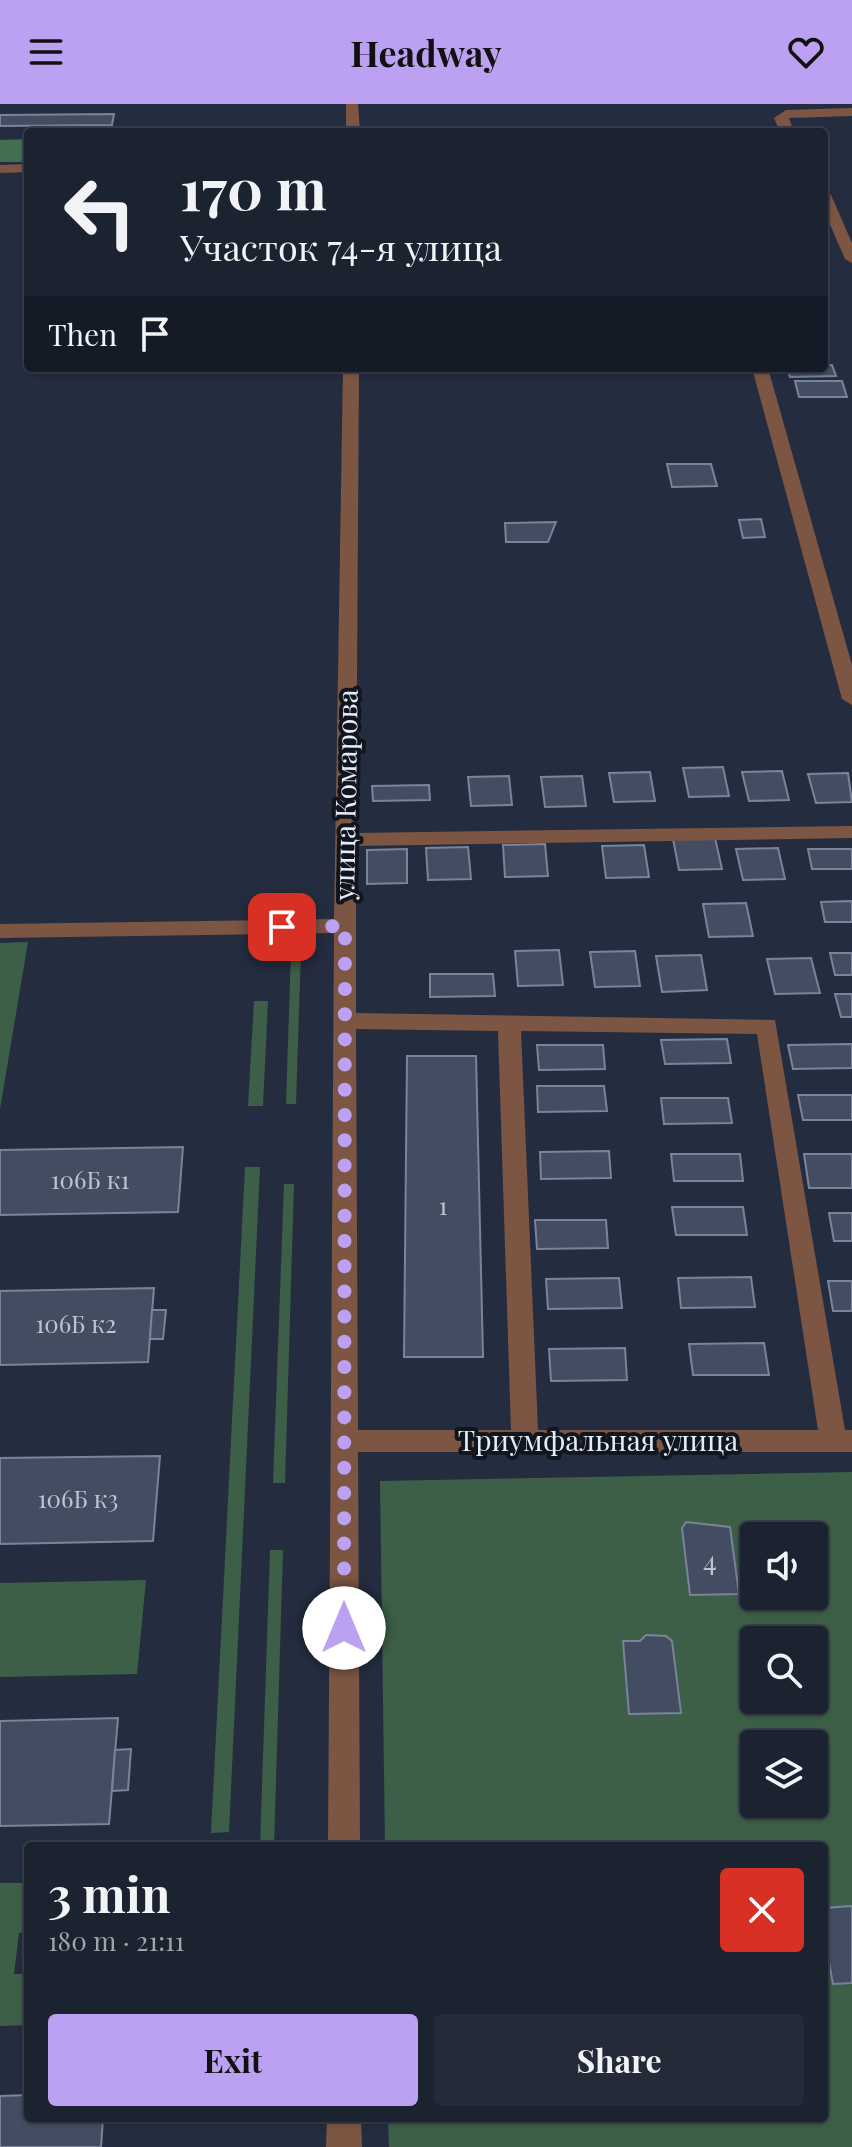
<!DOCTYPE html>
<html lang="en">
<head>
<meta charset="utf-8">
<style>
	body { margin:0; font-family:"Playfair Display",serif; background:#242a38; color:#f1f3f6; height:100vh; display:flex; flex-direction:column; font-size:30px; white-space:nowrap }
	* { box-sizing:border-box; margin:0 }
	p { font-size:26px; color:#a0a4ab }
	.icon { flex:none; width:44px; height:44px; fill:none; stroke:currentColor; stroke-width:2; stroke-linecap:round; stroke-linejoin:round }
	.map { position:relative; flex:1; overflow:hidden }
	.sheet { position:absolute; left:24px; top:1738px; width:804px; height:280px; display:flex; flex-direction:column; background:#1b2230; border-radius:8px; box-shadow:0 2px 6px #0004,0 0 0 2px #393f4c }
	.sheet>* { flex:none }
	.guide { position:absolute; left:24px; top:24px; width:804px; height:244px; border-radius:8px; box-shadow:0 2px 6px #0004,0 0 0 2px #393f4c; background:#1b2230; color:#f1f3f6; overflow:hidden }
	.buttons { position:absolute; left:740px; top:1418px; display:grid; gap:16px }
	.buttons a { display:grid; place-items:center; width:88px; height:88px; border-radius:8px; background:#1b2230; box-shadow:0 2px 6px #0004,0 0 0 2px #393f4c; font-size:40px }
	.pin { position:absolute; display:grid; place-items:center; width:68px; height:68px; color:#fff; margin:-34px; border-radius:16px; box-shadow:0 4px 12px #0006 }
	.me { position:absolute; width:88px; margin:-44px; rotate:0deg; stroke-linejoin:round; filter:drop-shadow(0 0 6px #0008) }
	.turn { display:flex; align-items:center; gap:28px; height:168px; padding:0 24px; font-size:36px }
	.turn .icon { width:104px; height:104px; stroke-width:2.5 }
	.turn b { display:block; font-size:56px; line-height:68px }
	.then { display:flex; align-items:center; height:76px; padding:0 24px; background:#0003; gap:16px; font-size:30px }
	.round { display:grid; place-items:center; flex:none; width:84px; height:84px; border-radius:8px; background:#242a38 }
	.headline { display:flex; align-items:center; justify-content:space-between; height:136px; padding:0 24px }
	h1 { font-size:48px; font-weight:700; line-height:60px }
	.button { display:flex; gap:16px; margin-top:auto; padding:16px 24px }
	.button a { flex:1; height:92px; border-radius:8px; background:#bca0f2; color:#111; font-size:32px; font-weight:700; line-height:92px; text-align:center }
	.button a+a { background:#242a38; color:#f1f3f6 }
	header { display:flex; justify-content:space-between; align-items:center; height:104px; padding:0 24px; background:#bca0f2; color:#111; font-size:36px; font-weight:700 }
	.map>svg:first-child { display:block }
</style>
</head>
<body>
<header><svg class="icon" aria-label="menu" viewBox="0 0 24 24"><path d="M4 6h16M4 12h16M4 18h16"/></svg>Headway<svg class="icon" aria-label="heart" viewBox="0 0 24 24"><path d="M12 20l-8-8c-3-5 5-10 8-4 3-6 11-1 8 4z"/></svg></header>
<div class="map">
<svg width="852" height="2043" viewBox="0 0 852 2043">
	<rect width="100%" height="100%" fill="#242d40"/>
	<g fill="#3d5f47" fill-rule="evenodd">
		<path d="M28,838l-28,167v-166z"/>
		<path d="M291,846h10l-5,154h-10z"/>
		<path d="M254,897h14l-5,105h-15z"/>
		<path d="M245,1063h15l-31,665 -18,1z"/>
		<path d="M284,1080h10l-9,299h-12z"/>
		<path d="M852,1368v675h-463l-1,-29h436v-272h-439l-5,-365zM754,1432h60v60h-60zM754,1536h60v60h-60zM754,1640h60v60h-60z"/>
		<path d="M270,1446h13l-9,296h-14z"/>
		<path d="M146,1476l-9,94 -137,3v-94z"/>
		<path d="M0,1779h28v49l-9,1 -5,41h14v51l-28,1z"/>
	</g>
	<path fill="#447051" d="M28,35v23h-28v-22z"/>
	<g fill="#434d62" stroke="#79849b" stroke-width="2">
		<path d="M114,10l-2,11 -112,1v-11z"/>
		<path d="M832,261l4,11 -46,1 -3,-9z"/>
		<path d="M795,277h47l5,16h-48z"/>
		<path d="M667,360h44l6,22 -45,1z"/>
		<path d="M761,415l4,18 -22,1 -4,-18z"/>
		<path d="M556,418l-8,20h-42l-1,-19z"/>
		<path d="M723,663l6,29 -40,1 -6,-29z"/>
		<path d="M782,667l7,29 -40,1 -7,-29z"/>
		<path d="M650,668l5,29 -41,1 -5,-29z"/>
		<path d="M848,669l4,29 -36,1 -8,-29z"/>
		<path d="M509,672l3,29 -41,1 -3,-29z"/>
		<path d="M582,672l4,30 -41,1 -4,-30z"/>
		<path d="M429,681l1,15 -57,1 -1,-15z"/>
		<path d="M715,734l7,31 -43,1 -6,-31z"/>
		<path d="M545,740l3,32 -43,1 -2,-32z"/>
		<path d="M644,741l5,32 -43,1 -4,-32z"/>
		<path d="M468,743l3,32 -43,1 -2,-32z"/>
		<path d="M778,744l7,31 -42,1 -7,-31z"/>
		<path d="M407,745v34l-40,1v-34z"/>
		<path d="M808,745h44v20h-40z"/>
		<path d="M852,797v21h-27l-4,-20z"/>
		<path d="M746,799l7,33 -44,1 -6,-33z"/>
		<path d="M559,846l4,35 -45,1 -3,-35z"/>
		<path d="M635,847l5,35 -45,1 -5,-35z"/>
		<path d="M830,849h22v22h-17z"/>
		<path d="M701,851l6,35 -45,2 -6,-36z"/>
		<path d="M811,854l9,35 -45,1 -8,-35z"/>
		<path d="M430,870h63l2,22 -65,1z"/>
		<path d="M835,890h17v23h-11z"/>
		<path d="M727,935l4,24 -66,1 -4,-24z"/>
		<path d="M852,940v24l-59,1 -5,-24z"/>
		<path d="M537,941h66l2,24 -66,1z"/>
		<path d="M407,952h69l7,301h-79z"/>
		<path d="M537,982h67l3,25 -69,1z"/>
		<path d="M798,991h54v25h-49z"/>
		<path d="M661,994h67l4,25 -68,1z"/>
		<path d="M183,1043l-5,65 -178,3v-65z"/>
		<path d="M609,1047l2,27 -70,1 -1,-27z"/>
		<path d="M671,1050h69l3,27h-69z"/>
		<path d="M804,1050h48v34h-43z"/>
		<path d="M672,1103h71l4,28h-71z"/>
		<path d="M829,1109h23v28h-18z"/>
		<path d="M535,1116h71l2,28 -71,1z"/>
		<path d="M751,1173l4,30 -74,1 -3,-30z"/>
		<path d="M619,1174l3,30 -74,1 -2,-30z"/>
		<path d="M828,1177h24v30h-19z"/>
		<path d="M154,1184l-6,74 -148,3v-74z"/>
		<path d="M152,1206h14l-3,29h-13z"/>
		<path d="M764,1239l5,32h-76l-4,-31z"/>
		<path d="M625,1244l2,32 -76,1 -2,-32z"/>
		<path d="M160,1352l-7,85 -153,3v-86z"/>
		<path d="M686,1418l44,5 9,67 -49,1 -8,-67z"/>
		<path d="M646,1531l20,1 6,5 9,72 -52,1 -6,-73h17z"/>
		<path d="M118,1614l-9,106 -109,2v-105z"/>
		<path d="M131,1645l-3,41 -16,1 3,-41z"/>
		<path d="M852,1802v77l-19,1 -9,-49v-27z"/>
		<path d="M28,1991v23h75l-2,29h-101v-51z"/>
	</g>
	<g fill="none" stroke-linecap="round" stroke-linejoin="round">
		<g fill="#7c5643" fill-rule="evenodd">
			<path d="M346,0h12l2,28h-14z"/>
			<path d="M852,4v8l-63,2 5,14h-14l-6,-14 12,-8z"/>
			<path d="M28,60v8l-28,1v-8z"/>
			<path d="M824,87l7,4 21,48v20l-7,-4 -21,-48z"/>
			<path d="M343,264h16l-3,465 496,-7v12l-496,8v167l419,7 70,410h7v22h-494l2,394h-32l6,-913 -334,5v-14l334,-5zM356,925l142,2 13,399h-153zM521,927l236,3 61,396h-280z"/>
			<path d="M752,264h16l84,297v40l-10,-6z"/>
			<path d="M327,2014h34l1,29h-36z"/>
		</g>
	</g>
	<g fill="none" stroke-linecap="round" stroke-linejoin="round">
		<path stroke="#bca0f2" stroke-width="14" stroke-dasharray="0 25.2" d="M282,823l63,-1 -1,702"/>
	</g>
	<g text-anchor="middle" stroke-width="8" stroke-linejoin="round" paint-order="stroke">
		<g font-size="24" fill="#bcc4d2">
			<text x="90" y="1085">106Б к1</text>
			<text x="443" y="1111">1</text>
			<text x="76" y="1229">106Б к2</text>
			<text x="78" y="1404">106Б к3</text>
		</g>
		<g font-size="28" fill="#e5ecf8" stroke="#11151e">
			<text transform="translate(346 691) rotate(-89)" y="10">улица Комарова</text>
			<text x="598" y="1347">Триумфальная улица</text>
		</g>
		<g font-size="28" fill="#bcc4d2">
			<text x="710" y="1467">4</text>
		</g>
	</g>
</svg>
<div class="buttons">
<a><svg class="icon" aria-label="sound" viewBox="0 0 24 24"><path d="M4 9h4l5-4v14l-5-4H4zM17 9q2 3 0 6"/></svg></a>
<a><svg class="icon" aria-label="search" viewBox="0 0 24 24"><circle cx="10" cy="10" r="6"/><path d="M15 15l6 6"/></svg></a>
<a><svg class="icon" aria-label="layers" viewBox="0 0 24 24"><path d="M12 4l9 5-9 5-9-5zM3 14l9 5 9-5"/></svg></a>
</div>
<div class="pin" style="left:282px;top:823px;background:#d93025"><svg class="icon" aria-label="arrive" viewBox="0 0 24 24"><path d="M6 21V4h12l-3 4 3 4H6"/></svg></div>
<svg class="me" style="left:344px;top:1524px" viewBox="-20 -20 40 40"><circle r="19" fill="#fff"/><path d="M0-13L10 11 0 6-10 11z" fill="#bca0f2"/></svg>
<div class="guide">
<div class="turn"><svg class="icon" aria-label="left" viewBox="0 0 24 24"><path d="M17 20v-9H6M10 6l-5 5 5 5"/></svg><div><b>170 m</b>Участок 74-я улица</div></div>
<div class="then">Then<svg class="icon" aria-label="arrive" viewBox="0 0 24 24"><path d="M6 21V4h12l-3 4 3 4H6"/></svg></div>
</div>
<section class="sheet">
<div class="headline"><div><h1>3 min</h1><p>180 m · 21:11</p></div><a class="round" style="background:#d93025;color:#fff"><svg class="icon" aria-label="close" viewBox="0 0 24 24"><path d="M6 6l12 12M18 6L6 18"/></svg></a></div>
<div class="button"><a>Exit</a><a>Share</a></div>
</section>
</div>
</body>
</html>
